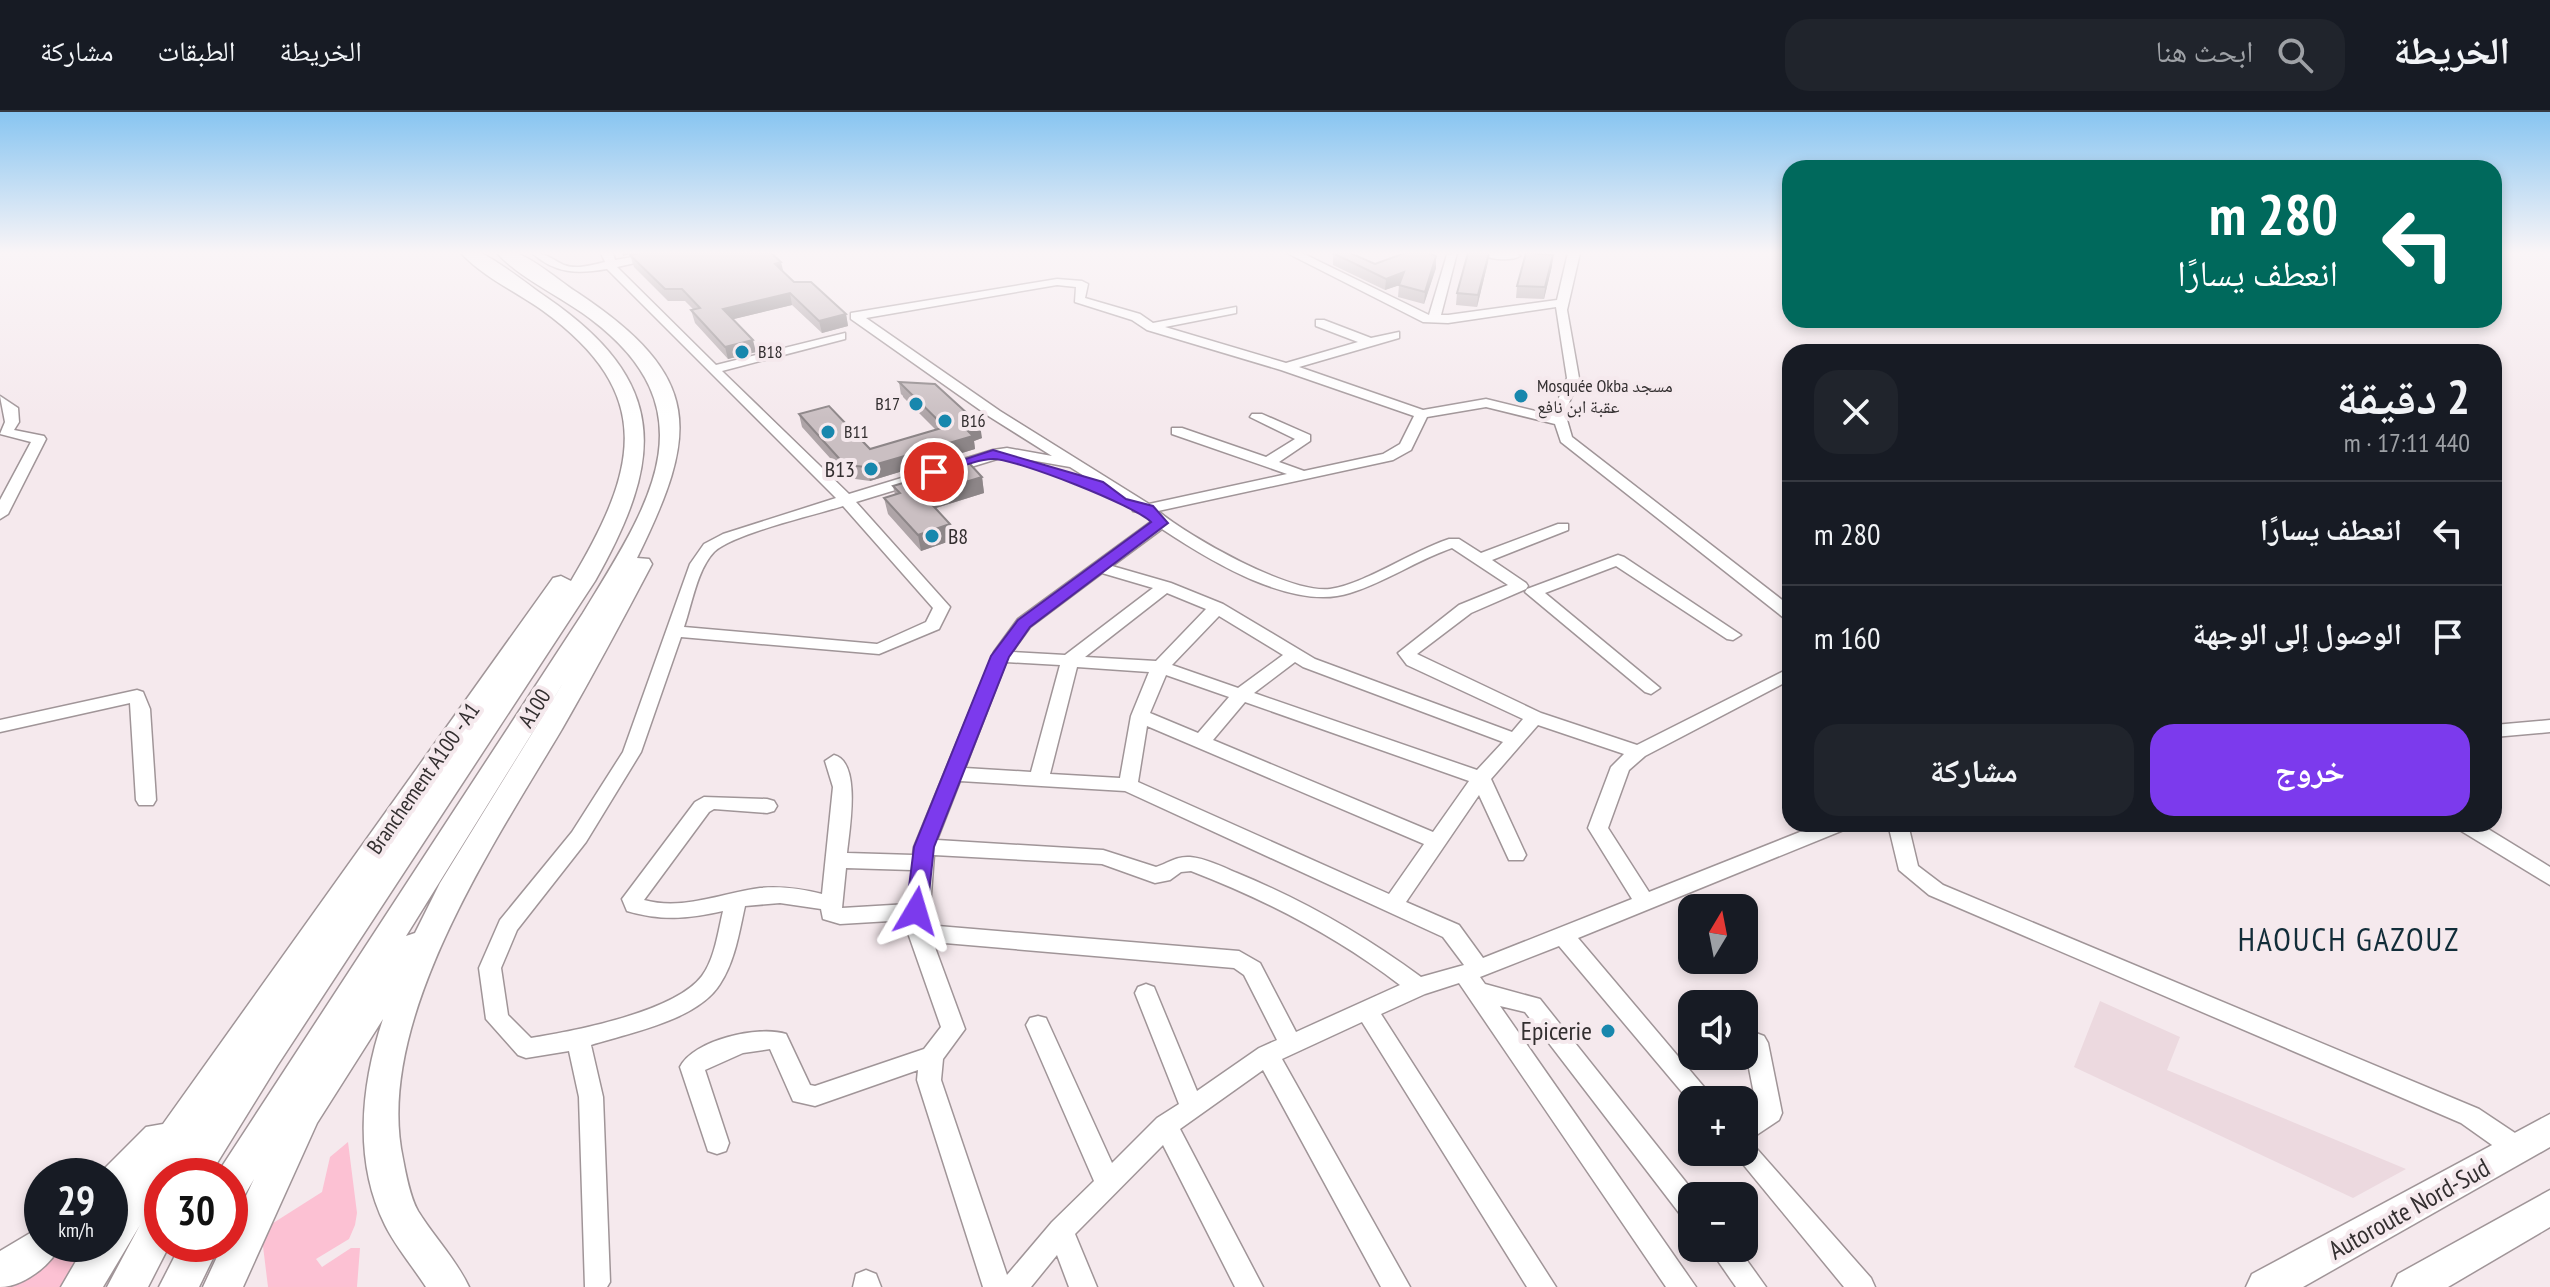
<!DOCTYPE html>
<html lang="ar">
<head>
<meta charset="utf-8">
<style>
	body { margin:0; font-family:"PT Sans Narrow","Noto Naskh Arabic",sans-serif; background:#20242c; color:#f1f3f6; direction:rtl; height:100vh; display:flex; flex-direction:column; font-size:30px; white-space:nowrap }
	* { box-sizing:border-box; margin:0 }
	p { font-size:26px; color:#9ea1a6 }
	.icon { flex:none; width:44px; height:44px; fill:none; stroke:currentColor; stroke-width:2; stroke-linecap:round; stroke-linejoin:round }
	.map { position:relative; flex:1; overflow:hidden; direction:ltr }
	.panel { position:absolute; left:1782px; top:232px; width:720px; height:488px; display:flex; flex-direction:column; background:#171b24; border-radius:24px; box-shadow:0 4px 12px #0003; direction:rtl }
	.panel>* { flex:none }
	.banner { position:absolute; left:1782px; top:48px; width:720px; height:168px; border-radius:24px; box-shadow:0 4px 12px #0003; direction:rtl; background:#00695c; color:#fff; overflow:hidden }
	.needle { width:52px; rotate:10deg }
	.buttons { position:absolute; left:1678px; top:782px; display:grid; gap:16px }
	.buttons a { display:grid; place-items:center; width:80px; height:80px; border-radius:16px; background:#171b24; box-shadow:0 4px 12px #0003; font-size:40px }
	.speed { position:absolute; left:24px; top:1046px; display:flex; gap:16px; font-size:40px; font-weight:700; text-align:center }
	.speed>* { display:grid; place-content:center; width:104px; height:104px; border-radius:50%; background:#171b24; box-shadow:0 4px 12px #0003; line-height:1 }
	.speed small { font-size:20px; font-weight:400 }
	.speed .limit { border:12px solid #d22; background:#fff; color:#111 }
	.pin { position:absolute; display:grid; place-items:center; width:68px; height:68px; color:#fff; margin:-34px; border:4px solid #fff; border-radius:50%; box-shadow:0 2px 8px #0007 }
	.me { position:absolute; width:88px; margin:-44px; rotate:7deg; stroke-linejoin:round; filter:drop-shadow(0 0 6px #0008) }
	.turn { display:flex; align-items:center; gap:28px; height:168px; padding:0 32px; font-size:36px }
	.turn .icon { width:104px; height:104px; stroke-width:2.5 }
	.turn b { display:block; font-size:56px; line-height:68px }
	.round { display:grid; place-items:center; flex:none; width:84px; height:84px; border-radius:24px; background:#20242c }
	.head { display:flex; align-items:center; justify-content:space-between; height:136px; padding:0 32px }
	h1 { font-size:48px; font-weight:700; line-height:60px }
	.cta { display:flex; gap:16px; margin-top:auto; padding:16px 32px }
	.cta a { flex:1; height:92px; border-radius:24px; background:#7c3aed; color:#fff; font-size:32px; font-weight:700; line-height:92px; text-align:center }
	.cta a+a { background:#20242c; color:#f1f3f6 }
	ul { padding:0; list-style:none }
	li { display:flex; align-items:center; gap:24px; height:104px; padding:0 32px; border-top:2px solid #363941 }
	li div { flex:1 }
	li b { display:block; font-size:30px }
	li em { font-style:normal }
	header { display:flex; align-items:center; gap:48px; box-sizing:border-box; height:112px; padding:0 40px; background:#171b24; border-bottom:2px solid #363941 }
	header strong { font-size:38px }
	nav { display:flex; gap:44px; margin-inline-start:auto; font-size:28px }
	.search { width:560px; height:72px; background:#20242c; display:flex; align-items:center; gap:20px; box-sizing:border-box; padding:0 28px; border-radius:24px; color:#9ea1a6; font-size:30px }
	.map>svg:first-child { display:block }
</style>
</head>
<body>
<header>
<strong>الخريطة</strong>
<div class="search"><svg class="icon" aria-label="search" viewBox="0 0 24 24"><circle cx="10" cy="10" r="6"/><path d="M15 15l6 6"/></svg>ابحث هنا</div>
<nav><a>الخريطة</a><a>الطبقات</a><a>مشاركة</a></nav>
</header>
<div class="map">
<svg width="2550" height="1175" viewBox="0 0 2550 1175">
	<rect width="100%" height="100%" fill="#f5e9ed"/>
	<path fill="#ecd9df" d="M2100,889l80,36 -13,33 239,99 -53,29 -279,-131z"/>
	<g fill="#fcc1d3">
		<path d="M348,1030l9,71 -2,12 -6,14 -33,20 6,8 29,-19h9l-3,39h-89l-6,-49 8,-13 52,-33 8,-35z"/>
		<path d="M56,1132h33l-25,43h-64z"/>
	</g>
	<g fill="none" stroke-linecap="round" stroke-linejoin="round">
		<defs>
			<g id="minor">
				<path d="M532,141c15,0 19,6 32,12 13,5 28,0 41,-3l-4,-9h12l2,7 41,-7h24l-63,14 99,98 129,-32v6l-123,32 127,123 144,-44 14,-2 45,8 -62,-39 -139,-98v-6l206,-34 25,2 6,3 -3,14 55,16 13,9 83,-16v6l-71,14 121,36 72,-21 -42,-16v-6h8l47,18 28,-6v6l-100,29 124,43 63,-11 66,16 15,-37 -11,-71 -108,16 -25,-1 -136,-69h15l127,62 18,-60 10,-2 -16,62h7l109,-15 11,-47h12l-13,57 12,68 -14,35 7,24 218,169v13l-6,-1 -223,-176 -6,-18 -69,-17 -59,10 -16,33 -18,10 -235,51c31,26 132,83 172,78 35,-5 82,-38 119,-50h10l22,14 77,-29h10v6l-76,30 34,23 2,3 -2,3 -55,24 -54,41 124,59 96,32 153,-77v12l-145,76 -16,14 -21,58 41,64 171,-68h29l-3,5 -268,109 137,162h-23v4l-133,-158 -79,31 5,7 55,15 157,197h-5v26l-9,-4 -158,-206 -25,-6 196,281h-30l-207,-304 -34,11 -44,20 175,273h-29l-165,-265 -80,37 128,228h-29l-118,-217 -83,59 83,158h-28l-72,-142 -88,89 22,53h-28l-12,-32 -26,32h-48l-66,-207 1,-10 -103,36 -22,-5 -23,-52 -27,4 -38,17 24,73 -3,8 -9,3 -9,-3 -28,-84c13,-27 79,-42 106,-33l24,51 5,1 109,-37 17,-22 -33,-94 5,-6 -6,-7 -67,4 -17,-5 -2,-10 -41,-6 -35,3c-6,27 -10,55 -25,78 -22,36 -91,49 -129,61l12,52 7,185 -3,5h-22l-6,-190 -10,-46 -43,7 -8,-3 -32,-36 -7,-51 21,-48 72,-88 51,-80 67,-188 14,-20 19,-10 113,-36 -229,-229c-30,5 -51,5 -75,-16zM1057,173l19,2 -1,15 57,18 15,10 134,40 133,46 -14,28 -17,10 -79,17 -25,-9 31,-21v-6l-48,-21h-10l-2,3 45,22 -29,18 -84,-29h-10v6l115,40 -138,30 -149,-93 -134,-93zM1007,344l63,11 62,39 1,5 10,2 9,8 -134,98 -24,33 -80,195 -1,8 -66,-2c2,-22 15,-91 -13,-98l-9,6 8,26 -11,107c-20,-5 -40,-8 -62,-6 -38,5 -77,23 -116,12l65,-88 5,-3 53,4 7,-2 3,-5 -3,-5 -7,-2 -63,-2 -9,5 -73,97 5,12c34,10 61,8 96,0 -5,21 -8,47 -21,65 -27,36 -128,55 -171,62l-23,-23 -7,-47 16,-38 69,-88 55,-90 40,-115 198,17 60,-25 11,-22 -94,-105zM843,394l90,102 -7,14 -49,22 -193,-17c8,-23 13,-57 30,-75 18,-18 101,-37 129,-46zM1162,417c47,31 131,83 188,64 36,-11 67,-33 102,-45l56,37 -49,20 -61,48 9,12 116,54 -11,13 -197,-73 -92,-55 -52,-21 -59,-17zM1102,461l51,15 -88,67 -53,-3 18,-25zM1167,481l39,16 -50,52 -71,-4zM1219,504l64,39 -45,33 -66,-23zM1006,550l54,3 -29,107 -66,-4zM1295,550l8,5 200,75 -26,28 -223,-77zM1077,555l72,5 -18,44 -11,62 -70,-4zM1166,563l63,22 -31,36 -48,-20zM1245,590l224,79 -36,51 -220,-92zM1538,613l86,29 -13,13 -23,61 44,71 -149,59 -24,-33 -53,-23 73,-107 30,65h14l3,-5 -35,-76zM1147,614l277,118 -35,50 -251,-112zM960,669l165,10 318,146 21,28 -43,12c-57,-42 -118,-77 -184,-104 -14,-6 -32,-15 -47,-16 -14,-1 -22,6 -34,10l-53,-17 -166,-10zM934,743l168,9 53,19 15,-3 11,-8 10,-1c75,29 145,65 209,114l-104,47 -36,-69 -21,-12 -313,-26 3,-5zM846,756l66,2 -3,34 -67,4zM933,830l301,26 10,7 33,65 -18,8 -62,43 -43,-104 -8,-3 -8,3 -3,6 44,111 -22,14 -45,45 -66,-145 -8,-2 -8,2 -4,7 68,156 -42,41 -45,53 -66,-195 2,-21 22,-30z"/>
				<path d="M1478,141h37l5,3c-10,6 -33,3 -42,-3z"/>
				<path d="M0,284l18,12 1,14 -5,8 30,6 2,3 -38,75 -8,5v-19l31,-58 -31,-8 5,-12z"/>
				<path d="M1618,443l6,2 117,78 -8,5 -6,-1 -111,-73 -71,27 115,95 -9,6 -6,-2 -120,-100 2,-3z"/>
				<path d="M137,578l6,2 7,17 6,91 -3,5h-14l-3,-5 -6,-97 -130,29v-12z"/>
				<path d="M2550,608v12l-56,5v-12z"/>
				<path d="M1888,712h20l10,42 25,19 536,224 48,32 4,8 -4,8 -9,3 -9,-3 -48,-34 -532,-228 -30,-25z"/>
				<path d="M2455,712h25l70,43v18l-92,-56z"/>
				<path d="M1756,921l8,3 4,7 14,70 -3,7 -30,20 122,138 4,9h-31l-111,-135h11v-35l13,-8 -13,-66 4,-7z"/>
				<path d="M1709,1136h29l28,39h-30z"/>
				<path d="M866,1158l10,4 5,13h-28l3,-13z"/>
			</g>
			<g id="highway">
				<path d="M461,141c5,0 14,-2 19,0 15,5 51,34 66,44 124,85 118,162 49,284l-318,485 -68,110h-38l2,-4 -3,4h-8v13l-12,19 12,-4v40h8l-22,43h-41l33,-62 -37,62h-42l25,-43h24v-68h-13l49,-49 17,-3 390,-546 8,-2 10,5c66,-111 87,-187 -29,-271 -26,-18 -60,-34 -81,-57z"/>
				<path d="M497,141c5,0 14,-1 19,0 17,5 46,30 62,40 126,84 121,139 59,265l12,1 3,5c-29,55 -59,111 -90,165 -67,113 -189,293 -159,430 3,16 7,38 15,52 16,26 38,48 51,76h-43c-13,-20 -30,-40 -41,-62 -32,-64 -24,-140 -2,-206l-66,104 -74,164h-40l20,-43h7v-14l24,-51 -11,19 -13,5v-27l-13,-2 366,-561c64,-105 131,-200 9,-293 -28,-22 -73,-42 -95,-67zM565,568l-125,203 -25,50 -9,3z"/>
				<path d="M2550,1002v33l-247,140h-57l6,-13z"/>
				<path d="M2550,1078v37l-102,60h-56l6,-13z"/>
				<path d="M42,1114v18h19c-9,21 -38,43 -61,43v-36z"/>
				<path d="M181,1132h39l-21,43h-40z"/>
			</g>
		</defs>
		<use href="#minor" stroke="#a09598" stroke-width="3"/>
		<use href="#highway" stroke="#a09598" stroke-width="3"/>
		<use href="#minor" fill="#fff" fill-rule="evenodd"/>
		<use href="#highway" fill="#fff" fill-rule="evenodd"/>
	</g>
	<g fill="#aea4a7">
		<path d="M1333,141l42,11 61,4 -12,36 -26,-7 1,-12 -14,5 -52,-25z"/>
		<path d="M630,143l154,17 10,10 52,32 2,12 -26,7 -30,-28 -59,14 23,33 -28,7 -33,-36 -4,-13h3l-9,-9h-17l-34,-34z"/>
		<path d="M1488,150l-11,45 -21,-2 1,-12z"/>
		<path d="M1552,154l-8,33 -28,-1 1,-12z"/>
		<path d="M899,270l83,56 -8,3 1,8 -105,32 -22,-3 -46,-51 -3,-13 71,35 66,-19 -35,-35z"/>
		<path d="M982,365l2,16 -48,15 14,16 3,16 -32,11 -33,-37 -4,-16 11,-3 -2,-9z"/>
	</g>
	<g fill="#8d8688">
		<path d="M622,141h16l-15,3z"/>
		<path d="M1489,141l-1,9 -11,45 1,-12z"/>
		<path d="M1553,143l-1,11 -8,33 1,-12z"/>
		<path d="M1436,144v12l-12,36 1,-12z"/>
		<path d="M781,150l3,12 -9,-10z"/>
		<path d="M1404,160l-1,12 -18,6 1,-11z"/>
		<path d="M790,181l2,12 -66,16 -3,-12z"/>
		<path d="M846,202l2,12 -26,7 -3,-12z"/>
		<path d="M753,228l3,12 -28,7 -3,-12z"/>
		<path d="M980,313l2,13 -8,3 1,8 -105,32 -3,-14 99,-38z"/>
		<path d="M982,365l2,16 -58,18 -3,-16z"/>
		<path d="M950,412l3,16 -32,11 -3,-16z"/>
	</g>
	<g fill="#cabfc2" stroke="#8d8688" stroke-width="2">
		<path d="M643,141h128l10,9 -6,2 19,18h17l35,32 -27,7 -29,-28 -67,16 30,31 -28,7 -34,-37 9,-2 -18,-19h-17l-35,-34z"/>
		<path d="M1333,141h17l25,11 30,-11h23l8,3 -11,36 -26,-7 5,-13 -18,7z"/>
		<path d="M1468,141h21l-11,42 -21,-2z"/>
		<path d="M1526,141l27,2 -8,32 -28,-1z"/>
		<path d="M899,270l36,2 45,41 -14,4 7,7 -106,31 -22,-2 -46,-51 30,-8 41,43 75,-22z"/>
		<path d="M969,351l13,14 -59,18 27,29 -32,11 -34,-37 16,-5 -7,-7z"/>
	</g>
	<linearGradient id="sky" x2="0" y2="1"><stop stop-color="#88c5f1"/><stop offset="0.46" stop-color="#faf5f7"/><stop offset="1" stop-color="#faf5f7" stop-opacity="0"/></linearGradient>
	<rect width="2550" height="306" fill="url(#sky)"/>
	<path fill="#7c3aed" stroke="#51269a" stroke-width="2" d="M993,338l110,32 23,17 27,7 15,17 -138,104 -21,30 -75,190 -7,64 -11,8 -10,-8 8,-64 77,-191 27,-36 133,-98c-15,-16 -134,-63 -158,-63 -19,0 -42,13 -59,18l-8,-5z"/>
	<g fill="#1887ad" stroke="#f5e9ed" stroke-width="3">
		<circle cx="742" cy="240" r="8"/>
		<circle cx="1521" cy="284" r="8"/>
		<circle cx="916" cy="292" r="8"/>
		<circle cx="945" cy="309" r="8"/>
		<circle cx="828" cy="320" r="8"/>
		<circle cx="871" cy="357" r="8"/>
		<circle cx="932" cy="424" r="8"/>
		<circle cx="1608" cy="919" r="8"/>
	</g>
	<g text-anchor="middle" stroke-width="8" stroke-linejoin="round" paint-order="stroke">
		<g font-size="18" fill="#332f30" stroke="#f5e9ed" text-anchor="start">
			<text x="758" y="246">B18</text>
			<text x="1537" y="280">Mosquée Okba مسجد<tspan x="1537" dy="21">عقبة ابن نافع</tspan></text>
			<text x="900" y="298" text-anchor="end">B17</text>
			<text x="961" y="315">B16</text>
			<text x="844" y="326">B11</text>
		</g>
		<g font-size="22" fill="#332f30" stroke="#f5e9ed" text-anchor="end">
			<text x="855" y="365">B13</text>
			<text x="948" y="432" text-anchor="start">B8</text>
		</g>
		<g font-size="22" fill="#332f30" stroke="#f5e9ed">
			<text transform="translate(534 596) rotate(-58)" y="8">A100</text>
			<text transform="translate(423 666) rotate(-55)" y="8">Branchement A100 - A1</text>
		</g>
		<g font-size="26" fill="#332f30" stroke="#f5e9ed" text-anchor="end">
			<text x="1592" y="928">Epicerie</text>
		</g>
		<g font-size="26" fill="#332f30" stroke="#f5e9ed">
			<text transform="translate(2409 1097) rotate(-29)" y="9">Autoroute Nord-Sud</text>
		</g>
		<g font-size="32" letter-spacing="2" fill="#112d39" stroke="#f5e9ed">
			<text x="2349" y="839">HAOUCH GAZOUZ</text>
		</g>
	</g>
</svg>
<div class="buttons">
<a><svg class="needle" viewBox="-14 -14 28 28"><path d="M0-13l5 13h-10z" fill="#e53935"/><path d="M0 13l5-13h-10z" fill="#9ea1a6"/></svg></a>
<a><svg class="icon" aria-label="sound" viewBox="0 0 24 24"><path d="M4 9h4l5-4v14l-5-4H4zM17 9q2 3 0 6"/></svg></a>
<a>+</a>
<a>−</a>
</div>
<div class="speed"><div>29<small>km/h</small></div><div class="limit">30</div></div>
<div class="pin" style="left:934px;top:360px;background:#d93025"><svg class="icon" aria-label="arrive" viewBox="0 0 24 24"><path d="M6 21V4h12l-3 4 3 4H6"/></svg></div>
<svg class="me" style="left:916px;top:799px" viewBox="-20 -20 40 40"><path d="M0-17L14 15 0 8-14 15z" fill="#7c3aed" stroke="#fff" stroke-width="4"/></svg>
<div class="banner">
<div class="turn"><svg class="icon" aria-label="left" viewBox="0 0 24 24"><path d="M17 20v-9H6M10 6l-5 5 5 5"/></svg><div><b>280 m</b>انعطف يسارًا</div></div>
</div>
<section class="panel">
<div class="head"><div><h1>2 دقيقة</h1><p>440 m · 17:11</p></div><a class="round"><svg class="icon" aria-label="close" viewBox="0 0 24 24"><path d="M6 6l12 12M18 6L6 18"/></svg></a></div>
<ul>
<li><svg class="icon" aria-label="left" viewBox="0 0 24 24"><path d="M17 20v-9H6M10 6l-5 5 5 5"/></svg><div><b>انعطف يسارًا</b></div><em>280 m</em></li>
<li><svg class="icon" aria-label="arrive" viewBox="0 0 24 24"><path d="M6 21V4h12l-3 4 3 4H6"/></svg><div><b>الوصول إلى الوجهة</b></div><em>160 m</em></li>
</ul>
<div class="cta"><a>خروج</a><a>مشاركة</a></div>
</section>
</div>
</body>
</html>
